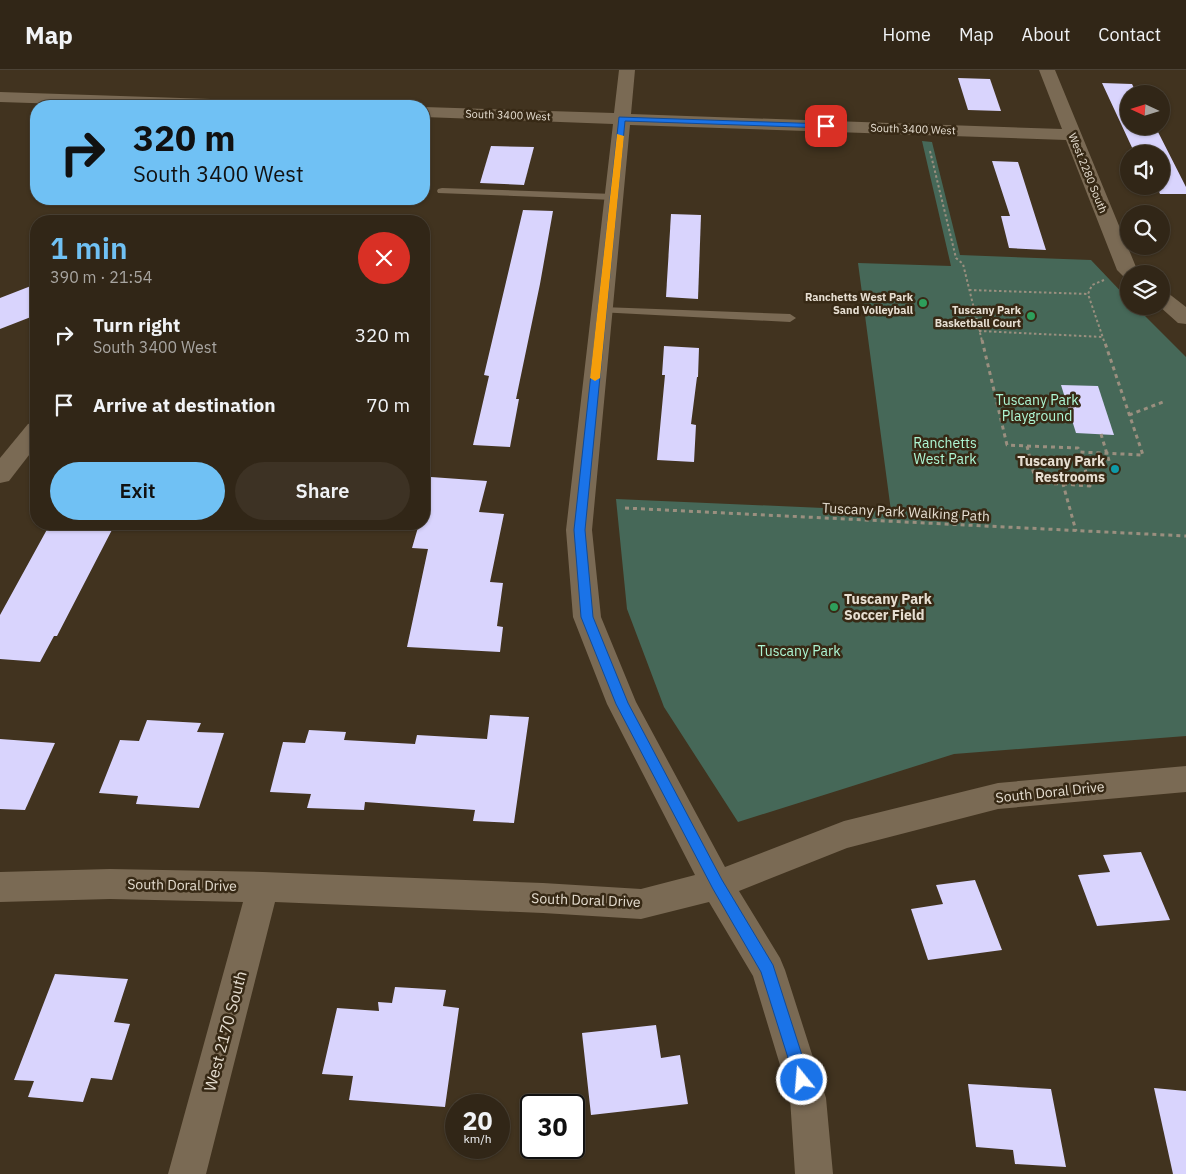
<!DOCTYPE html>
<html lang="en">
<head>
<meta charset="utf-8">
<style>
	body { margin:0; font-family:"IBM Plex Sans",sans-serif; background:#3d3224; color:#f1f3f6; height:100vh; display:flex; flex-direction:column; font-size:19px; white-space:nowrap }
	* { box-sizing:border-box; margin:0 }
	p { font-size:16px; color:#a8a5a1 }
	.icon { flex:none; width:28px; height:28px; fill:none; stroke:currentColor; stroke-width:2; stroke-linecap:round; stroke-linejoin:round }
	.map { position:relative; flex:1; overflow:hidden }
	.panel { position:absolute; left:30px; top:145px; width:400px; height:315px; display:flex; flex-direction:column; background:#312617; border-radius:20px; box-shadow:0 1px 4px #0004,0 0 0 1px #4c4336 }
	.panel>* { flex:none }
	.top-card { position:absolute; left:30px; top:30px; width:400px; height:105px; border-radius:20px; box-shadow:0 1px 4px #0004,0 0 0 1px #4c4336; background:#70c1f4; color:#111; overflow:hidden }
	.needle { width:32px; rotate:274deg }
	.controls { position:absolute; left:1120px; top:15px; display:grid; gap:10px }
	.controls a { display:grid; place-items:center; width:50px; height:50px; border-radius:50%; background:#312617; box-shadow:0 1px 4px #0004,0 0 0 1px #4c4336; font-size:25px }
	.speed { position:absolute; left:445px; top:1024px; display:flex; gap:10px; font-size:25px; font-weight:700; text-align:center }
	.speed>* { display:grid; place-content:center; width:65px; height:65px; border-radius:50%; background:#312617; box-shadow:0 1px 4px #0004,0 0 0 1px #4c4336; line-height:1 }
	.speed small { font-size:12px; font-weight:400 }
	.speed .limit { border:2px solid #111; border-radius:8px; background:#fff; color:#111 }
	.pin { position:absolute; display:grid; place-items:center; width:42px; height:42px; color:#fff; margin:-21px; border-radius:10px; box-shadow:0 2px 8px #0006 }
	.me { position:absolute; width:55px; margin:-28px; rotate:343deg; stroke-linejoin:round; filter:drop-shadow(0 0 4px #0008) }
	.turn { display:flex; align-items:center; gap:18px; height:105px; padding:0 20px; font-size:22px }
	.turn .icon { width:65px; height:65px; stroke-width:2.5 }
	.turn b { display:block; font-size:35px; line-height:42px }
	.round { display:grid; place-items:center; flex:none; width:52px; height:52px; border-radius:26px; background:#3d3224 }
	.summary { display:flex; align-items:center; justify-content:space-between; height:85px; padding:0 20px }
	h1 { font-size:30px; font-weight:600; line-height:38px; color:#70c1f4 }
	.action { display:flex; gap:10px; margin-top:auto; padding:10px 20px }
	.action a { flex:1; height:58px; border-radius:30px; background:#70c1f4; color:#111; font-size:20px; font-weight:600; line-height:58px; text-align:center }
	.action a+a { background:#3d3224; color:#f1f3f6 }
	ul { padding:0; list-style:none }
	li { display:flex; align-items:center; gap:15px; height:70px; padding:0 20px }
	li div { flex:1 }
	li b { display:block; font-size:19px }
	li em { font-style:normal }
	header { display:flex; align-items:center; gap:30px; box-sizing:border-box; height:70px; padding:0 25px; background:#312617; border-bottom:1px solid #4c4336 }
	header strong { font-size:24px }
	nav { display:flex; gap:28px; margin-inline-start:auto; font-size:18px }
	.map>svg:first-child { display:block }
</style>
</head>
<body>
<header>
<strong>Map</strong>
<nav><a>Home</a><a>Map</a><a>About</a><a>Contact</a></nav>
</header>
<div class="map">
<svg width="1186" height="1104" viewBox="0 0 1186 1104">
	<rect width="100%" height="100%" fill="#41331f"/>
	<path fill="#466858" d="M922,71l10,1 28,113 131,5 38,40v6h6l51,51v379l-232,18 -216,68 -74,-115 -37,-98 -11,-110 275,12 -33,-248 93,3z"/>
	<g fill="#d9d4fd">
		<path d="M958,8l32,1 11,32 -33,-1z"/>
		<path d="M1102,13l30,1 5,10h-8v32l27,2 30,59v7h-26l-3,-7h-6l10,-1v-32h-26z"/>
		<path d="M491,76l43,1 -10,38 -44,-2z"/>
		<path d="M992,91l26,1 28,88 -37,-2 -8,-32h9z"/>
		<path d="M523,140l30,1 -13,73 -24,115h3l-9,48 -37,-2 16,-69 -5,-1z"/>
		<path d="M671,144l30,1 -3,84 -32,-2z"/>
		<path d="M36,214v31l-36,14v-31z"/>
		<path d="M664,276l35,2 -1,29h-1l-6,47 5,1 -2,37 -37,-2 8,-85h-3z"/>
		<path d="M1061,315l37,1 16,49 -38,-2z"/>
		<path d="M431,407l56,4 -8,31 25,2 -14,68 13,1 -6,43 6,1 -3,25 -93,-5 21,-98 -16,-1 7,-24h5v-19z"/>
		<path d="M50,454h65l-58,112h-3l-14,26 -40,-3v-44z"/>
		<path d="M490,645l39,2 -15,106 -41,-2 2,-11 -110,-8 -1,8 -57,-2 4,-14 -41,-2 13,-50 22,1 4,-13 37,2 -2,8 71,4 2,-9 70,4z"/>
		<path d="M147,650l54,3 -4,9 27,1 -25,75 -63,-4 2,-8 -39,-3 21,-53 19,1z"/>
		<path d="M0,669l55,4 -30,67 -25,-1z"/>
		<path d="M1141,782l29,68 -73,6 -19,-51 32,-3 -7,-17z"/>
		<path d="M975,810l27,70 -74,10 -17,-51 32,-5 -7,-19z"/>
		<path d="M55,904l73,5 -14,43 16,2 -18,56 -21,-2 -8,24 -55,-5 6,-16 -20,-1z"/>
		<path d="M395,917l51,3 -3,16 16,2 -14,99 -96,-7 4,-24 -31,-2 15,-66 42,3 -1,-9 14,1z"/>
		<path d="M656,955l5,33 19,-3 8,49 -97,11 -9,-82z"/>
		<path d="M968,1014l83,5 15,78 -51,-3 -2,-14 -37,-3z"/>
		<path d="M1154,1018l32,3v83h-13z"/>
	</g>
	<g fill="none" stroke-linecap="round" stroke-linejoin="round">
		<g stroke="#9a8f7f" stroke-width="2" stroke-dasharray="2.5 2.5" stroke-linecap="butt">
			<path d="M930,81l26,107 7,6 19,77"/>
			<path d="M1104,210l-12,5 -4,9 16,47"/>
			<path d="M969,220l119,4"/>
			<path d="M979,261l124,6"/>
		</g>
		<g stroke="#9a8f7f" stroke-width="3" stroke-dasharray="4 4" stroke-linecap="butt">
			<path d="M982,270l25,105 20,1 9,37 27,1 13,47"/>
			<path d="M1129,345l34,-13"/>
			<path d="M1101,364l9,30"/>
			<path d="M1027,376l51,2 2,4 63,3 -39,-115"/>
			<path d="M1063,414l27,2 -10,-34"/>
			<path d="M625,438l561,28"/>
		</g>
		<g fill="#7a6a54" fill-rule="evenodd">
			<path d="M442,118l172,6 5,3 -5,3 -176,-7 -1,-2 1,-2z"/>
			<path d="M602,237l188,7 6,4 -6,4 -192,-10 -2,-2 2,-2z"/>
		</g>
		<g fill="#7a6a54" fill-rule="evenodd">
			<path d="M619,0h16l-4,44 431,15 -23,-59h16l81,197 6,7h-13v5l-4,-1 -8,-8 -51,-130 -436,-15 -38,405 9,87 35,85 89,165 119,-46 154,-38 188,-17v26l-188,17 -151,39 -108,43 41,67 5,12 41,128 7,76h-38l-5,-76 -37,-122 -44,-74 -68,17 -98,-6 -268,-11 -69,272h-38l75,-272 -133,-3 -110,3v-30l110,-3 153,3 280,11 98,6 54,-14 -88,-171 -34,-87 -7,-87 47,-406 -189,-7v-10l190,6z"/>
			<path d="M0,22l270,9 6,1 3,4h-156l-123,-4z"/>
			<path d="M1161,221l7,2 18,14v17l-8,-1 -19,-17h2z"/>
			<path d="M36,352v24l-27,35 -9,2v-25l28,-34z"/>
		</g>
	</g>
	<path fill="#1a73e8" stroke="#114b97" d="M619,47l207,7 4,2 -4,2 -201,-7 -40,409 8,87 35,86 94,177 51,85 37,115 -2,5 -6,3 -5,-3 -2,-5 -34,-108 -48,-83 -97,-185 -35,-87 -7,-87z"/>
	<path fill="#f59e0b" d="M617,64l7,2 -24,242 -5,3 -5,-3z"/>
	<g fill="#2e9e5b" stroke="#372915" stroke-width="2">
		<circle cx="923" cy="233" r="5"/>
		<circle cx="1031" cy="246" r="5"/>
		<circle cx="834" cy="537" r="5"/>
	</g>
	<circle fill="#0f9aa8" stroke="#372915" stroke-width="2" cx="1115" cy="399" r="5"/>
	<g text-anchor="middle" stroke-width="5" stroke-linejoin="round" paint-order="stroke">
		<g font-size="11" fill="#e6ded1" stroke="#372915">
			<text transform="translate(508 45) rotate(2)" y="4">South 3400 West</text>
			<text transform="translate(913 59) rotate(2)" y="4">South 3400 West</text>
			<text transform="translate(1088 103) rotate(68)" y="4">West 2280 South</text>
		</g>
		<g font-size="11" font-weight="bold" fill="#e6ded1" stroke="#372915" text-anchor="end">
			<text x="913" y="231">Ranchetts West Park<tspan x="913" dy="13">Sand Volleyball</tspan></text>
			<text x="1021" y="244">Tuscany Park<tspan x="1021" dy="13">Basketball Court</tspan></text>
		</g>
		<g font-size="14" fill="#aef7d4" stroke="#372915">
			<text x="1037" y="335">Tuscany Park<tspan x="1037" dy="16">Playground</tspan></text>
			<text x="945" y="378">Ranchetts<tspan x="945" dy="16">West Park</tspan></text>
			<text x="799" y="586">Tuscany Park</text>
		</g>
		<g font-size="14" font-weight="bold" fill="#e6ded1" stroke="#372915" text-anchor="end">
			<text x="1105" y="396">Tuscany Park<tspan x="1105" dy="16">Restrooms</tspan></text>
			<text x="844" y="534" text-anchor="start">Tuscany Park<tspan x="844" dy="16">Soccer Field</tspan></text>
		</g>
		<g font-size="14" fill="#e6ded1" stroke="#372915">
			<text transform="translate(906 442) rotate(3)" y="5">Tuscany Park Walking Path</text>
			<text transform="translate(1050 722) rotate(-6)" y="5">South Doral Drive</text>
			<text transform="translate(182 815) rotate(1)" y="5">South Doral Drive</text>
			<text transform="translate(586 830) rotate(2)" y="5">South Doral Drive</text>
		</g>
		<g font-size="16" fill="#e6ded1" stroke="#372915">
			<text transform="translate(225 961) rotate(-75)" y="6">West 2170 South</text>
		</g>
	</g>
</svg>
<div class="controls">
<a><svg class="needle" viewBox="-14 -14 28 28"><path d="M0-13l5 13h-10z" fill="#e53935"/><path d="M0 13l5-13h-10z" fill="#a8a5a1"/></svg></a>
<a><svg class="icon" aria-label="sound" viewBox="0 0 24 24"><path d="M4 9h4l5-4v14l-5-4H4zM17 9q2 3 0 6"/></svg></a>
<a><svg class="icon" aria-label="search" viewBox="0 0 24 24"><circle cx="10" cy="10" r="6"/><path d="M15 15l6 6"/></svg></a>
<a><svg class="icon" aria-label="layers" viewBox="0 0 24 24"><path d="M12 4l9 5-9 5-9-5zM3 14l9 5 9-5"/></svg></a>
</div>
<div class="speed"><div>20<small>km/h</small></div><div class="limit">30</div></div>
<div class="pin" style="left:826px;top:56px;background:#d93025"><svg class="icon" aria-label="arrive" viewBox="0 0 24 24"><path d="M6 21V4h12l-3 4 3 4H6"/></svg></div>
<svg class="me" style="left:802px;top:1010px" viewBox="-20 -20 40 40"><circle r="17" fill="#1a73e8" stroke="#fff" stroke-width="3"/><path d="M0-11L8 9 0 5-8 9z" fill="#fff"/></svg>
<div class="top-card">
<div class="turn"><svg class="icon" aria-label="right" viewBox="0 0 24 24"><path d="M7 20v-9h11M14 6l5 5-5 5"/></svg><div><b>320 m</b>South 3400 West</div></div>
</div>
<section class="panel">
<div class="summary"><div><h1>1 min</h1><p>390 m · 21:54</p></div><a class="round" style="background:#d93025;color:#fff"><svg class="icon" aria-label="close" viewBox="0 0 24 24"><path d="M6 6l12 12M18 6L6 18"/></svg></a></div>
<ul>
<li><svg class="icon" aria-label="right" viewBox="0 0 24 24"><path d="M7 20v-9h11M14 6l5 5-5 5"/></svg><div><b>Turn right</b><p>South 3400 West</p></div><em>320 m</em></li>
<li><svg class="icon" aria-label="arrive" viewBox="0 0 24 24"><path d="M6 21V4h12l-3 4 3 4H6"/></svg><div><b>Arrive at destination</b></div><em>70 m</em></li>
</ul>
<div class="action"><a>Exit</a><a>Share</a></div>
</section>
</div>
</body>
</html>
